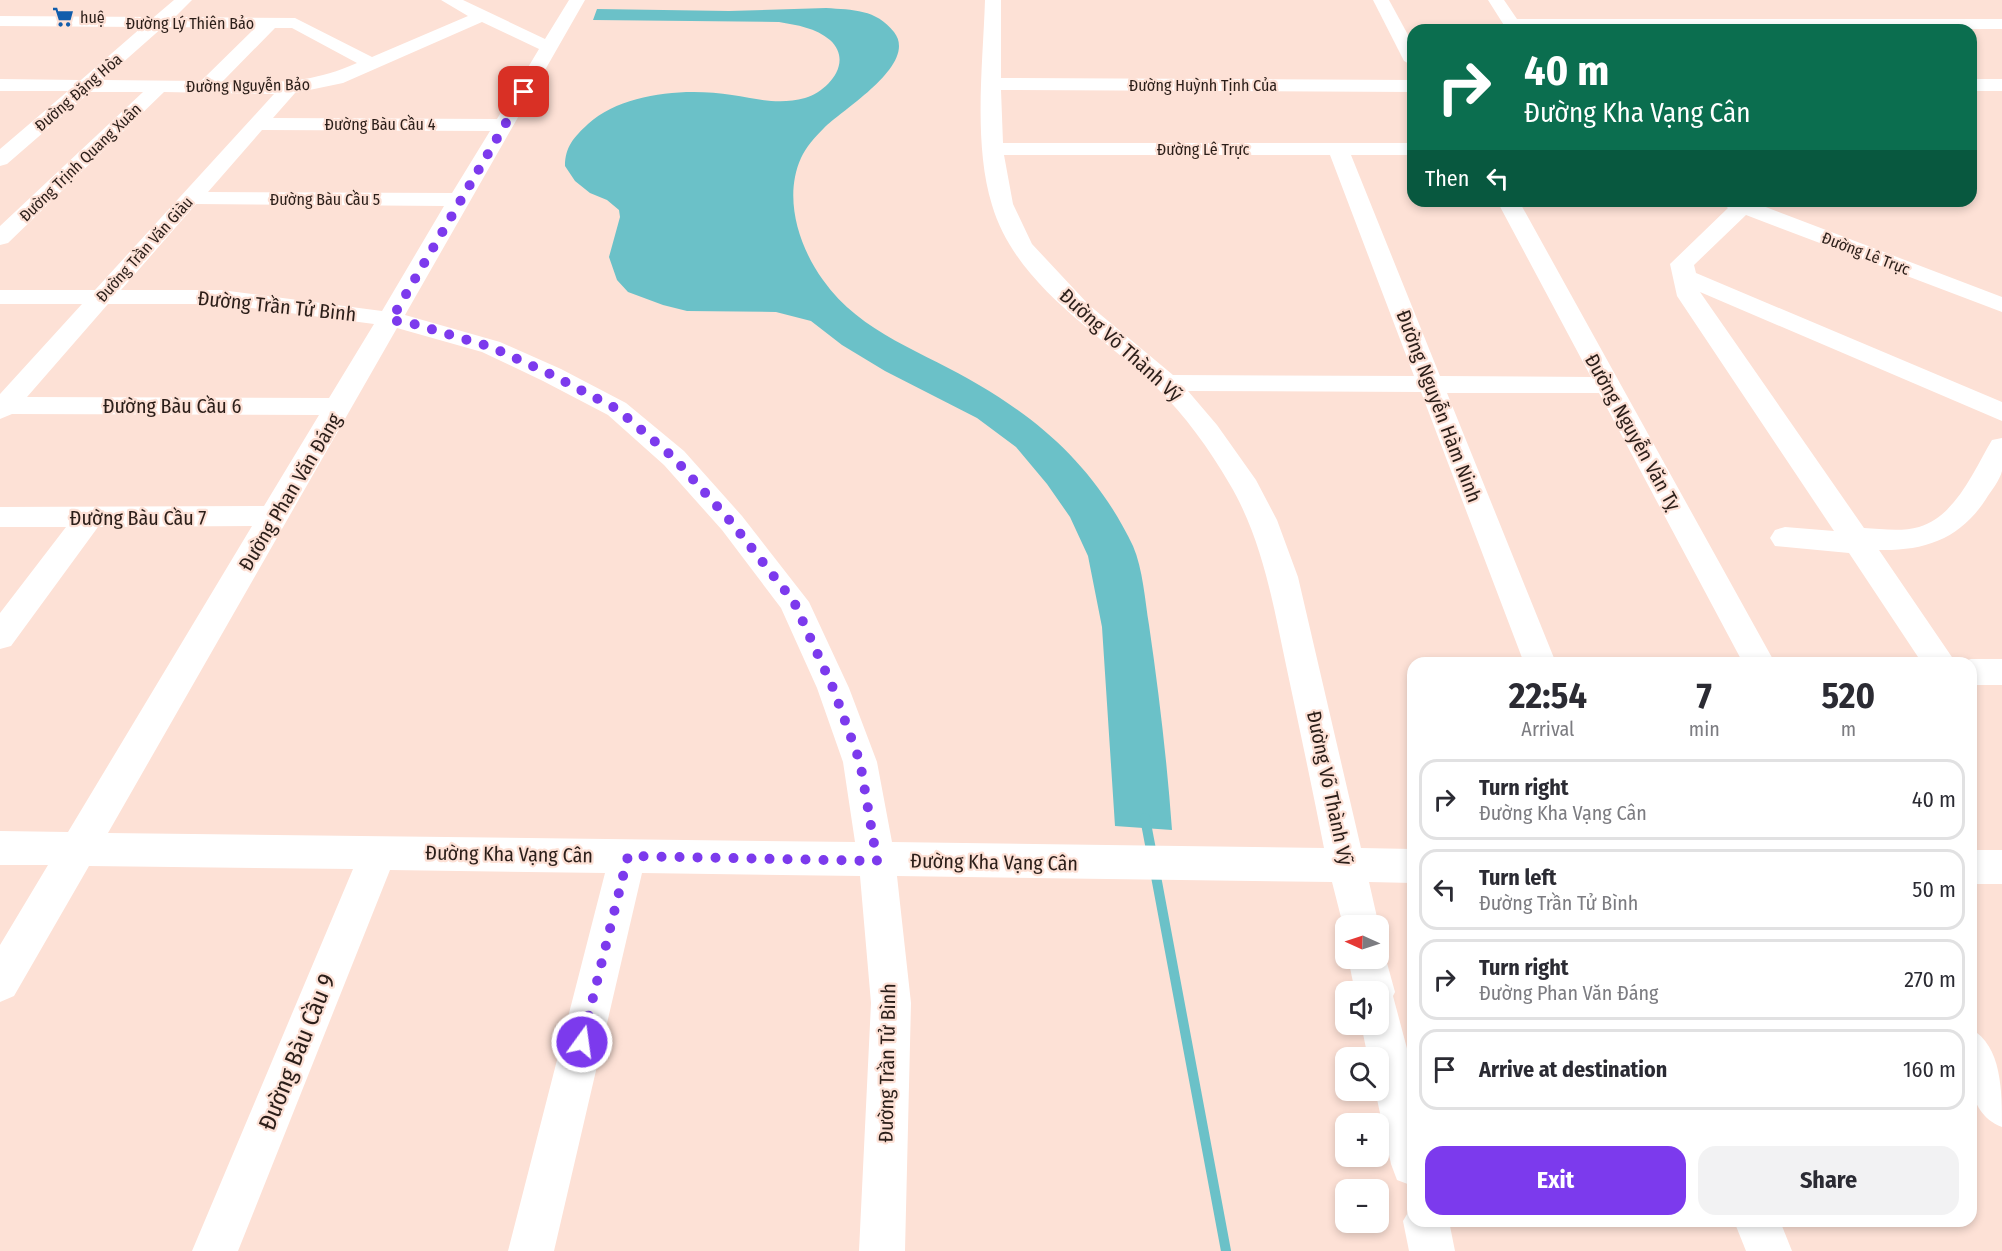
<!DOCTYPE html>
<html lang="en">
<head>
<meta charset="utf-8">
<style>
	body { margin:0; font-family:"Fira Sans Condensed",sans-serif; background:#f2f2f3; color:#2b2b33; height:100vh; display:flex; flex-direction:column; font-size:22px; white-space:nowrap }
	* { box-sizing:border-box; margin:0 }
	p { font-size:20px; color:#7c7c81 }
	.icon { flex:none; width:33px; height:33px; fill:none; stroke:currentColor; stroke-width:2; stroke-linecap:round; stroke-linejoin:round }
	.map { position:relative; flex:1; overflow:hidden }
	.side { position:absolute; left:1407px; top:657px; width:570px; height:570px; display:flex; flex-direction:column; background:#fff; border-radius:18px; box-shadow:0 3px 9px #0003 }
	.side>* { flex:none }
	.top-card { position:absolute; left:1407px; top:24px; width:570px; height:183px; border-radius:18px; box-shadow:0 3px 9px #0003; background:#0b6e4f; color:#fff; overflow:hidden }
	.needle { width:39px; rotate:273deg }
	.fabs { position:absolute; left:1335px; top:915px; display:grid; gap:12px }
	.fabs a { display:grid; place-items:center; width:54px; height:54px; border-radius:12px; background:#fff; box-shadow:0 3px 9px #0003; font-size:30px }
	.pin { position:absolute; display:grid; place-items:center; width:51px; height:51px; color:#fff; margin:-26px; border-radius:12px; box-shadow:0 3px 9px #0006 }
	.me { position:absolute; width:66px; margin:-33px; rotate:14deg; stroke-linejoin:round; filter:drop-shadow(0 0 4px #0008) }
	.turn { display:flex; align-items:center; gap:21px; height:126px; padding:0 18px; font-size:27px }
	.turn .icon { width:78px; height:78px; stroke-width:2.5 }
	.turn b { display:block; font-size:42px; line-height:51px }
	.then { display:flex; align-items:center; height:57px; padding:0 18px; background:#0003; gap:12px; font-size:22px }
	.eta { display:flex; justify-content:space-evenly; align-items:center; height:102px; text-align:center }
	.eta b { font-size:36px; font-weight:700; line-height:42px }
	.cta { display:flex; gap:12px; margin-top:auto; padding:12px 18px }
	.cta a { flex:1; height:69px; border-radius:18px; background:#7c3aed; color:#fff; font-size:24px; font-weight:700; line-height:69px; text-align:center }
	.cta a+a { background:#f2f2f3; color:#2b2b33 }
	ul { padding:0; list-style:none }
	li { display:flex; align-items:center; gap:18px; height:81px; margin:0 12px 9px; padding:0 6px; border:3px solid #e1e1e2; border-radius:18px }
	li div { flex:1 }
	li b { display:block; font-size:22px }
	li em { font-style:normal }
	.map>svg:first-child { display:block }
</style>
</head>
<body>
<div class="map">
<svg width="2002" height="1251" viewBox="0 0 2002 1251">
	<rect width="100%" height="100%" fill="#fde1d6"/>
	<path fill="#6bc1c8" d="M826,8c27,2 50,1 68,24 25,32 -51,77 -70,96 -9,9 -18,19 -23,30 -18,40 -2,89 22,122 38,54 102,72 156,105 68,40 119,88 154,161 10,23 12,55 16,79 10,68 18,136 23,205l-57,-4 -13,-199 -14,-71 -18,-39 -23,-33 -31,-37 -39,-29 -92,-47 -43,-26 -31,-24 -35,-9 -89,-1 -24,-6 -35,-13 -11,-12 -8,-23 11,-40 -1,-7 -12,-10 -17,-7 -15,-12 -10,-15c0,-19 9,-29 23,-42 36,-32 99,-36 144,-29 26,4 47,10 73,3 23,-7 49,-36 25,-58 -14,-12 -33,-15 -51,-18l-186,-2 4,-11 132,2z"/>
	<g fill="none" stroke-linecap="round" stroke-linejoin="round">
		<g stroke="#6bc1c8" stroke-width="10">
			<path d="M1145,818l7,37"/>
			<path d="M1155,871l71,380"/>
		</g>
		<g fill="#fff" fill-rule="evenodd">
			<path d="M174,0h18l-17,17 120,1 77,39 96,-41 -27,-16h22l82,39 24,-39h16l-180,315 95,27 61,27 65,34 58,48 58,65 67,86 40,86 28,74 15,80 432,6c-12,-61 -25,-122 -38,-183 -13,-62 -24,-127 -57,-182 -19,-33 -45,-69 -72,-95 -58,-56 -141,-102 -165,-183 -19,-62 -9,-141 -7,-205h16v78l412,2v12l-412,-2 2,53h410v12h-62l89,221 151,1 -94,-176h22l256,462h-32l-144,-270h-152l109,270h-32l-103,-271 -233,-1 29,34 39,55 21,40 21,57 63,271 52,1v34l-44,-1 10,44 -1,2v-2h-32v11l-14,-55 -435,-6 14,127 -6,248h-46l12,-248 -11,-127 -218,-3 -88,378h-46l97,-378 -215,-3 -152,381h-46l161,-382 -264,-3 -75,130 -14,6v-57l48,-80h-48v-34l68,1 184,-306 -154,1 -87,119 -11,3v-36l66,-86h-66v-20l264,-1 55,-91 -307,-1 -12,5v-25l82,-90h-82v-14h95l179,-196 -110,-2 -156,151 -8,2v-19l143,-134h-53l-83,72 -7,2v-17l68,-58h-68v-12l81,1 61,-53 -142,-1v-10l154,1zM482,22l57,27 -42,70 -224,-1 22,-25 48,-10zM163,27l92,1 -54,53 -98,-1zM275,28h17l65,35c-50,22 -82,19 -135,19zM262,130l228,1 -38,62 -244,-1zM1004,155h326l84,221 -241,-1 -84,-70 -57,-61 -19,-40zM196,204l248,2 -62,105 -161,-21h-100zM108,304h113l153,20 -45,74 -302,-1zM397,328l85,24 61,29 65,34 56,50 58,65 59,78 36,80 26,74 12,80 -747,-9z"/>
			<path d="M1373,0h16l24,44v22l-9,-5z"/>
			<path d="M1488,0h16l13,19h485v10l-495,1z"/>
			<rect x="1971" y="79" width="31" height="12"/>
			<path d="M1719,201h31l252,96v15l-256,-97 -52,50 2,8 306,129v19l-302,-129 164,236c17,1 38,4 55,-1 37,-11 55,-57 73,-87l10,-2c0,10 0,22 0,33 -2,9 -11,20 -16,28 -26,40 -61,52 -107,51l77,113h-34l-73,-110 -74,-7 -5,-8 5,-8 10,-3 49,4 -157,-235 -7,-32 58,-56z"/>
			<path d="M1971,659h31v26h-31v-22h-12z"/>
			<rect x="1971" y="850" width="31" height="34"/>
			<path d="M1378,943l4,2 13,47 -2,4 20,75v115l-16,-6 -6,-16 -16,-74h3v-32h-10l-7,-34h17v-32h-23l-7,-34h30z"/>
			<path d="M1971,1029c31,17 31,62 31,98 -40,-16 -31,-62 -31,-98z"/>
			<path d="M1413,1204v17h36l6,30h-46l-6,-30z"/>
			<path d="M1734,1221h46l12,30h-46z"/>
		</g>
	</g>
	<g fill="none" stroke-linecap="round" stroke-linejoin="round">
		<path stroke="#7c3aed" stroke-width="10" stroke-dasharray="0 18" d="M524,92l-133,228 23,4 77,23 61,28 65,34 57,49 58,65 62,79 39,86 27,74 17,99 -249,-5 -46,186"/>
	</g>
	<defs>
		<symbol id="supermarket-bare" viewBox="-9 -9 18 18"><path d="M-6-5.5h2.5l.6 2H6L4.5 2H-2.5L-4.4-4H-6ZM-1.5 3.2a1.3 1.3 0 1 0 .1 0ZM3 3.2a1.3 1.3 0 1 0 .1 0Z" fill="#115dac" stroke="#fde1d6" stroke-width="2.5" paint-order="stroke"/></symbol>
	</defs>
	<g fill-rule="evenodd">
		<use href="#supermarket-bare" x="48" y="2" width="30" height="30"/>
	</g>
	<g text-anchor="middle" stroke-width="4.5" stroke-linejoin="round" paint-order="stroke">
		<g font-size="16" fill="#2b1e19" stroke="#fde1d6" text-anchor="start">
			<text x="80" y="23">huệ</text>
		</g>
		<g font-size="16" fill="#2b1e19" stroke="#fde1d6">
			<text x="190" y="29">Đường Lý Thiên Bảo</text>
			<text transform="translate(248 85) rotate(-1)" y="6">Đường Nguyễn Bảo</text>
			<text x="1203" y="91">Đường Huỳnh Tịnh Của</text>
			<text transform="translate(78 92) rotate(-41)" y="6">Đường Đặng Hòa</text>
			<text x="380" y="130">Đường Bàu Cầu 4</text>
			<text x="1203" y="155">Đường Lê Trực</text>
			<text transform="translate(80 162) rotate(-44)" y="6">Đường Trịnh Quang Xuân</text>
			<text x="325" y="205">Đường Bàu Cầu 5</text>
			<text transform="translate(144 249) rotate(-48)" y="6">Đường Trần Văn Giàu</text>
			<text transform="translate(1866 253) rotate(21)" y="6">Đường Lê Trực</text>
		</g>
		<g font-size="20" fill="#2b1e19" stroke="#fde1d6">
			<text transform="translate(277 306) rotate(6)" y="7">Đường Trần Tử Bình</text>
			<text transform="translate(1121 345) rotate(42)" y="7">Đường Võ Thành Vỹ</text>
			<text x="172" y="413">Đường Bàu Cầu 6</text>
			<text transform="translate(1439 406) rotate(69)" y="7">Đường Nguyễn Hàm Ninh</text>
			<text transform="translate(1633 432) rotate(61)" y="7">Đường Nguyễn Văn Tỵ</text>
			<text transform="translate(290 492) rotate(-59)" y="7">Đường Phan Văn Đáng</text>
			<text x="138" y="525">Đường Bàu Cầu 7</text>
			<text transform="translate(1330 788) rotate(78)" y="7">Đường Võ Thành Vỹ</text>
			<text transform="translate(509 854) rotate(1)" y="7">Đường Kha Vạng Cân</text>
			<text transform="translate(994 862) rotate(1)" y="7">Đường Kha Vạng Cân</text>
			<text transform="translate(887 1063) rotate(-89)" y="7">Đường Trần Tử Bình</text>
		</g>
		<g font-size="24" fill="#2b1e19" stroke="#fde1d6">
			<text transform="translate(297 1052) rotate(-68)" y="8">Đường Bàu Cầu 9</text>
		</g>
	</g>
</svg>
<div class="fabs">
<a><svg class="needle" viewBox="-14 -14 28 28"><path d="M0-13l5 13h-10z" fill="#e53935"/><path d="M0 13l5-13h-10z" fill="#7c7c81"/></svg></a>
<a><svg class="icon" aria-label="sound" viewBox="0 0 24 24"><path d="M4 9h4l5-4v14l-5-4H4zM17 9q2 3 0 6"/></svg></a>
<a><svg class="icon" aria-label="search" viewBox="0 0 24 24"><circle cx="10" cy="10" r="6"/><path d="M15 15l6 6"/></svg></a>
<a>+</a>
<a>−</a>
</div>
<div class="pin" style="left:524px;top:92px;background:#d93025"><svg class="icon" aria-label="arrive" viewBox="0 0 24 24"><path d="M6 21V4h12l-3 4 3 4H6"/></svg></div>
<svg class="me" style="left:582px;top:1042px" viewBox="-20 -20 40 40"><circle r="17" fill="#7c3aed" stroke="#fff" stroke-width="3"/><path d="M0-11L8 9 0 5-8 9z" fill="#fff"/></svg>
<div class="top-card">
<div class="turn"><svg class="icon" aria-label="right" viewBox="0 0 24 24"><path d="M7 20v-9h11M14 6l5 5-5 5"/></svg><div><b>40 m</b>Đường Kha Vạng Cân</div></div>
<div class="then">Then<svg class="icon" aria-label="left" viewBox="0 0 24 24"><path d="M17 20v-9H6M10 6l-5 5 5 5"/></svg></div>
</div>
<section class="side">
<div class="eta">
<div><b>22:54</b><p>Arrival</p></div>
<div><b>7</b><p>min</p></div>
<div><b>520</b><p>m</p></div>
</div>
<ul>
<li><svg class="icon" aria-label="right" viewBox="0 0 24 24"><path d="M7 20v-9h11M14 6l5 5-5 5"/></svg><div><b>Turn right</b><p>Đường Kha Vạng Cân</p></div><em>40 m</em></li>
<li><svg class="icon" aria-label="left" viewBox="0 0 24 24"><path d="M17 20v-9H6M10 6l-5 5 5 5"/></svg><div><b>Turn left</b><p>Đường Trần Tử Bình</p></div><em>50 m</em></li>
<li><svg class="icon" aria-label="right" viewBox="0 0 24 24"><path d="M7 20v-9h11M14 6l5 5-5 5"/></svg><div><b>Turn right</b><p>Đường Phan Văn Đáng</p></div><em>270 m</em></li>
<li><svg class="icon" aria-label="arrive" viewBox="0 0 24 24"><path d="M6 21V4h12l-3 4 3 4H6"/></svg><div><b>Arrive at destination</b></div><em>160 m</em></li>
</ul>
<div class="cta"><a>Exit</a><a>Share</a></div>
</section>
</div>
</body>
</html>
